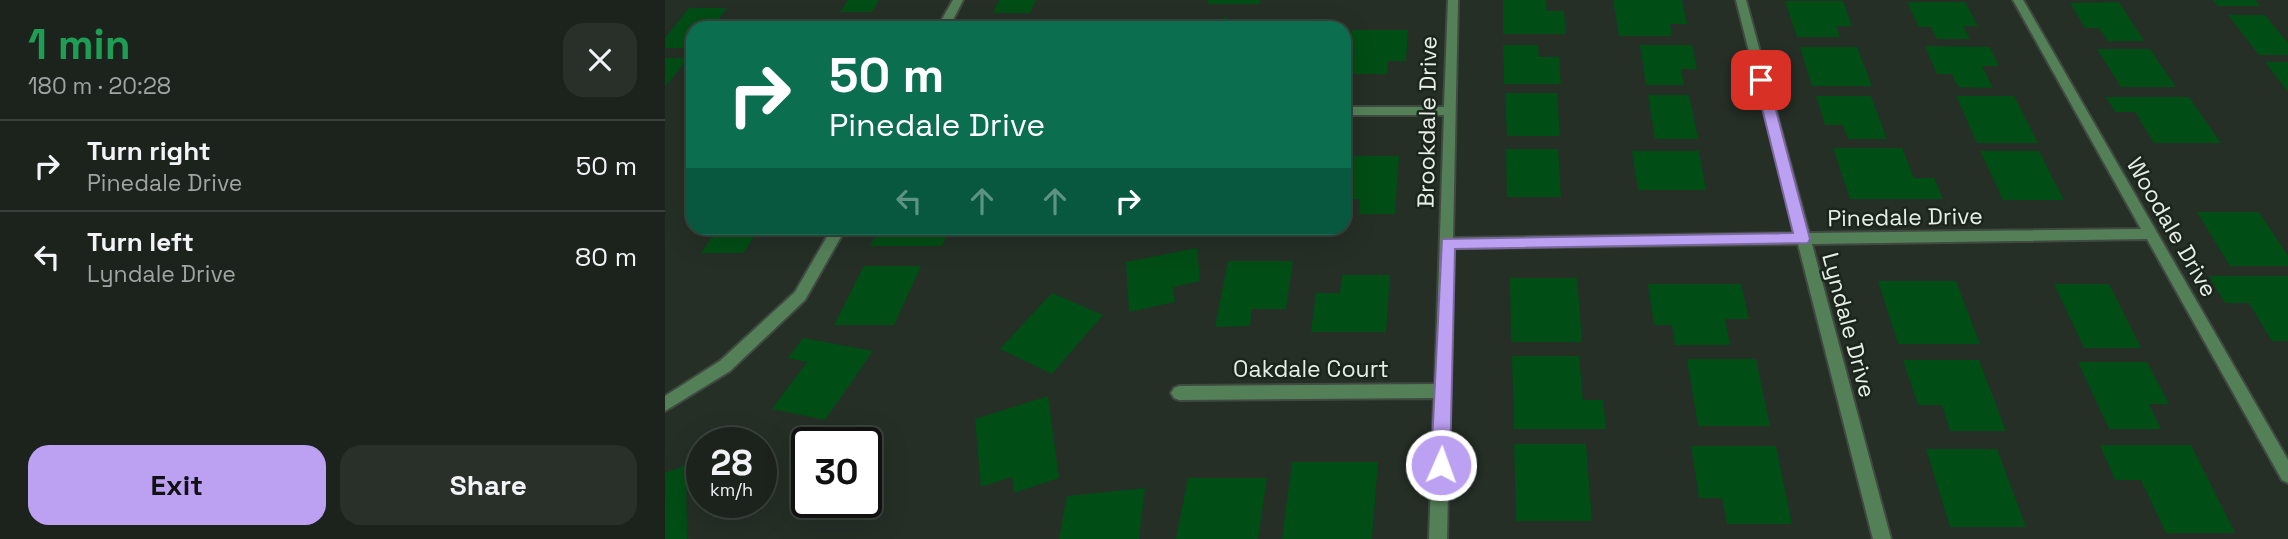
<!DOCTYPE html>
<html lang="en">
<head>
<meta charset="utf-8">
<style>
	body { margin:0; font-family:"Space Grotesk",sans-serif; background:#292f29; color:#f1f3f6; height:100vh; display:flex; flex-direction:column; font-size:26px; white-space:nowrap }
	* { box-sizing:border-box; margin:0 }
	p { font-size:23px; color:#a0a4a3 }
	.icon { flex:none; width:38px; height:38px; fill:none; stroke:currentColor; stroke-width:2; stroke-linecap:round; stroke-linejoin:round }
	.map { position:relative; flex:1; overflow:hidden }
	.side { display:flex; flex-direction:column; background:#1c231c; width:665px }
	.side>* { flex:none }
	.banner { position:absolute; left:21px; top:21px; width:665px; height:214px; border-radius:21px; box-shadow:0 7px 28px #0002,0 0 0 2px #3a403b; background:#0b6e4f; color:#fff; overflow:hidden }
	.speed { position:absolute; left:21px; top:427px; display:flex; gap:14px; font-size:35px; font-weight:700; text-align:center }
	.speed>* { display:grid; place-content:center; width:91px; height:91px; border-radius:50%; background:#1c231c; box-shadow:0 7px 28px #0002,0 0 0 2px #3a403b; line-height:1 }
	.speed small { font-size:18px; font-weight:400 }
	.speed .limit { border:4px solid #111; border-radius:10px; background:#fff; color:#111 }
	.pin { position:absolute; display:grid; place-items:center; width:60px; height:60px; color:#fff; margin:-30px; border-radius:14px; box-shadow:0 4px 10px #0006 }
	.me { position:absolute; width:77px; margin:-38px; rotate:2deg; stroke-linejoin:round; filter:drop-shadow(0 0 5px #0008) }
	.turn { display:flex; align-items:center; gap:24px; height:147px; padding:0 28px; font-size:32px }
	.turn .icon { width:91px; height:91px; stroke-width:2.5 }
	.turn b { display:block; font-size:49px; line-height:60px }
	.lanes { display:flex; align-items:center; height:66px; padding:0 28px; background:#0003; justify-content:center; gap:35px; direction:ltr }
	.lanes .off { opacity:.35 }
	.round { display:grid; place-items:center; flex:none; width:74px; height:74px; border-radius:21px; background:#292f29 }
	.head { display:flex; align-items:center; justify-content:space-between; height:119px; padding:0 28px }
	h1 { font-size:42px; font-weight:700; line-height:52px; color:#1e9e55 }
	.action { display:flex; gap:14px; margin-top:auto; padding:14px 28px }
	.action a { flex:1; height:80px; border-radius:21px; background:#bca0f2; color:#111; font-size:28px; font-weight:700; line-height:80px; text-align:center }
	.action a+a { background:#292f29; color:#f1f3f6 }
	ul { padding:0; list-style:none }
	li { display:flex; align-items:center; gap:21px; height:91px; padding:0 28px; border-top:2px solid #3a403b }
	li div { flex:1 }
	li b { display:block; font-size:26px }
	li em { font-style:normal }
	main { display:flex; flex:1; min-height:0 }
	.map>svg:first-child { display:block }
</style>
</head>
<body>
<main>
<section class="side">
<div class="head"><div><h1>1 min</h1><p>180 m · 20:28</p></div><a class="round"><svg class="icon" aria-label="close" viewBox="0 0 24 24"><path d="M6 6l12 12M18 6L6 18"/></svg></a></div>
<ul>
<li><svg class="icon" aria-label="right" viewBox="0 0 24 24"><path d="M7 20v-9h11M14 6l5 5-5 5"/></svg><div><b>Turn right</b><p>Pinedale Drive</p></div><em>50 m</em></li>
<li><svg class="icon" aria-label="left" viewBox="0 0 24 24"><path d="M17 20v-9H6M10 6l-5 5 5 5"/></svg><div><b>Turn left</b><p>Lyndale Drive</p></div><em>80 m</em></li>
</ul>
<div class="action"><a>Exit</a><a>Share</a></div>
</section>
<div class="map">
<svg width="1623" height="539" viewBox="0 0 1623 539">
	<rect width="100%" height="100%" fill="#252f26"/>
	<g fill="#004d15">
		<path d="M183,0h31l-7,12h-32z"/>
		<path d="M334,0h37l-6,13h-37z"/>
		<path d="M543,0h52l-1,4h-52z"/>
		<path d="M838,0h43l1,11h17l2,23h-63z"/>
		<path d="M948,0h69l5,24h-17l2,12h-53z"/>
		<path d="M1548,0h42l5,6h-42z"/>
		<path d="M1120,1h58l9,25h-16l4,11h-43z"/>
		<path d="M1242,2h58l13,24h-15l7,13h-33l-6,-12h-12z"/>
		<path d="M1454,2l25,39h-36l-9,-13h-14l-15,-25z"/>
		<path d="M24,8h38l-15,20h-19v20h-28v-10z"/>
		<path d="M1563,15h37l23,28v12h-29z"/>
		<path d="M562,17l6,11h-41v-1z"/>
		<path d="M181,20h37l-5,8h-37z"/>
		<path d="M377,21l-3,7h-71l3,-6z"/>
		<path d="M687,30h56l-2,31h-18l-1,13h-41z"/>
		<path d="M838,45h35l1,12h20l2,27h-57z"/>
		<path d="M975,45h52l5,24h-16l3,16h-38z"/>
		<path d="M1260,46l65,1 9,19h-17l11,22 -35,-1 -6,-13h-15z"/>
		<path d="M1135,47h57l15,39h-60z"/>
		<path d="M1432,49h53l26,38h-55z"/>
		<path d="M0,58h23l-23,29z"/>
		<path d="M1600,62h23v30z"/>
		<path d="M840,93h52l3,43h-53z"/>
		<path d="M983,95h41l9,44h-43z"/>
		<path d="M1151,96h55l16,43h-39l-5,-14h-18z"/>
		<path d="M1291,96h58l24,47h-61z"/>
		<path d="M1441,97h83l32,46h-67l-19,-31h-20z"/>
		<path d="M1168,148h69l12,30h20l9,21h-93z"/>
		<path d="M841,149h52l3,48h-54z"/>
		<path d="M967,151h67l7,39h-68z"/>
		<path d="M1315,151h59l25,49h-61z"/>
		<path d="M683,156h51l-4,58h-36l1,-15h-16z"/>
		<path d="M1532,212h62l29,44v10h-58z"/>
		<path d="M33,228h62l-17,25h-42l13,-19h-21z"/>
		<path d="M215,228h70l-8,18h-72z"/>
		<path d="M532,248l3,33 -27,6 2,15 -46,10 -3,-50z"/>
		<path d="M563,261h65l-7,48h-34l-2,17 -35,1z"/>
		<path d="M199,266h57l-27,59h-60z"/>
		<path d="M677,275h48l-4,57h-75l5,-39h24z"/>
		<path d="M1544,276h79v65h-16l-23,-38h-24z"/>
		<path d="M845,278h67l5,64h-71z"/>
		<path d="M1213,281h78l24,63h-82z"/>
		<path d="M983,284h93l8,35h-24l5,26h-55l-3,-20h-18z"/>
		<path d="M1389,284h55l32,64h-57z"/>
		<path d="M387,293l51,22 -51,59 -52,-25z"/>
		<path d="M138,338l70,13 -48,69 -53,-11 35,-47 -19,-4z"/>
		<path d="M847,356h67l4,44h20l3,29h-92z"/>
		<path d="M1022,359h69l14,67h-72z"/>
		<path d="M1238,360h76l27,71h-56l-8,-26h-24z"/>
		<path d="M1413,362h69l22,42h-20l12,25h-52z"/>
		<path d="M383,396l11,82 -45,15 -2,-16 -31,10 -6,-68z"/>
		<path d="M849,444h72l6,77h-76z"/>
		<path d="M1435,445h91l44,88h-69l-25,-53h-26z"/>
		<path d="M1026,446h85l16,78h-65l-5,-26h-23z"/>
		<path d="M1261,449h71l29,78h-76z"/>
		<path d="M627,462h86l-6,77h-90z"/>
		<path d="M21,465l1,74h-22v-66z"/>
		<path d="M523,478h79l-9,61h-82z"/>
		<path d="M480,488l-6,51h-80l8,-43z"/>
	</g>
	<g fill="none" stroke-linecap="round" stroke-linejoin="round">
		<defs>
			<g id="minor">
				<path d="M288,0h10l-14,28h-12z"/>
				<path d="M783,0h10l-5,238 342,-5 -59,-233h10l63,233 332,-4 -128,-229h10l265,460v23l-6,-3 -135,-241 -335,5 79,295h-18l-75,-295 -345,4 -6,291h-18l5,-141 -255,2 -5,-2 -3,-5 3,-5 5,-2 256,-2 9,-269h-100v-8h100z"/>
				<path d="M167,228h14l-41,72 -75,71 -65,40v-15l55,-35 75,-69z"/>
			</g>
		</defs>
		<use href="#minor" stroke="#404a41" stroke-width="4"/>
		<use href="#minor" fill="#548058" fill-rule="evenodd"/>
	</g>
	<path fill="#bca0f2" stroke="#7a689d" stroke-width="2" d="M1096,75l7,5 42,159 -2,4 -353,6 -5,216 -3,6 -6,3 -7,-3 -3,-6 11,-226 351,-6 -38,-153z"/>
	<g text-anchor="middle" stroke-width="5" stroke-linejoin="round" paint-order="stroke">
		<g font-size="23" fill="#e7ede7" stroke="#1c251c">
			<text transform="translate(762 122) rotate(-89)" y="8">Brookdale Drive</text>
			<text transform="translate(1240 217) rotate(-1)" y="8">Pinedale Drive</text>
			<text transform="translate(1507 227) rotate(60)" y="8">Woodale Drive</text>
			<text transform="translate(1184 325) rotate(75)" y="8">Lyndale Drive</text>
			<text x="646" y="377">Oakdale Court</text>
		</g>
	</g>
</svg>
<div class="speed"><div>28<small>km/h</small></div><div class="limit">30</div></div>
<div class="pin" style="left:1096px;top:80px;background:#d93025"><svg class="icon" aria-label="arrive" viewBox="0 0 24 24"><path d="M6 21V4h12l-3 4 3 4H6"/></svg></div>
<svg class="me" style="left:776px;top:465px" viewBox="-20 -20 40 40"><circle r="17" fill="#bca0f2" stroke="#fff" stroke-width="3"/><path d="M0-11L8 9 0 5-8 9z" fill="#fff"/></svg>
<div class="banner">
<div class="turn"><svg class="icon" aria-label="right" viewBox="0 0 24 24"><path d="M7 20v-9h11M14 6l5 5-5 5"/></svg><div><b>50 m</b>Pinedale Drive</div></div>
<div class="lanes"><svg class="icon off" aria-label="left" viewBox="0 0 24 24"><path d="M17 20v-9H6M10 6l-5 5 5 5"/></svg><svg class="icon off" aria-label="ahead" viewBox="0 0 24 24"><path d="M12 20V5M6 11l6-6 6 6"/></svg><svg class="icon off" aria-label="ahead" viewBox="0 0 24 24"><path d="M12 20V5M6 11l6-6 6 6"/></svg><svg class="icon" aria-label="right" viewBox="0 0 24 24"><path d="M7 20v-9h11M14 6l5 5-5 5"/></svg></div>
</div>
</div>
</main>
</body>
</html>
